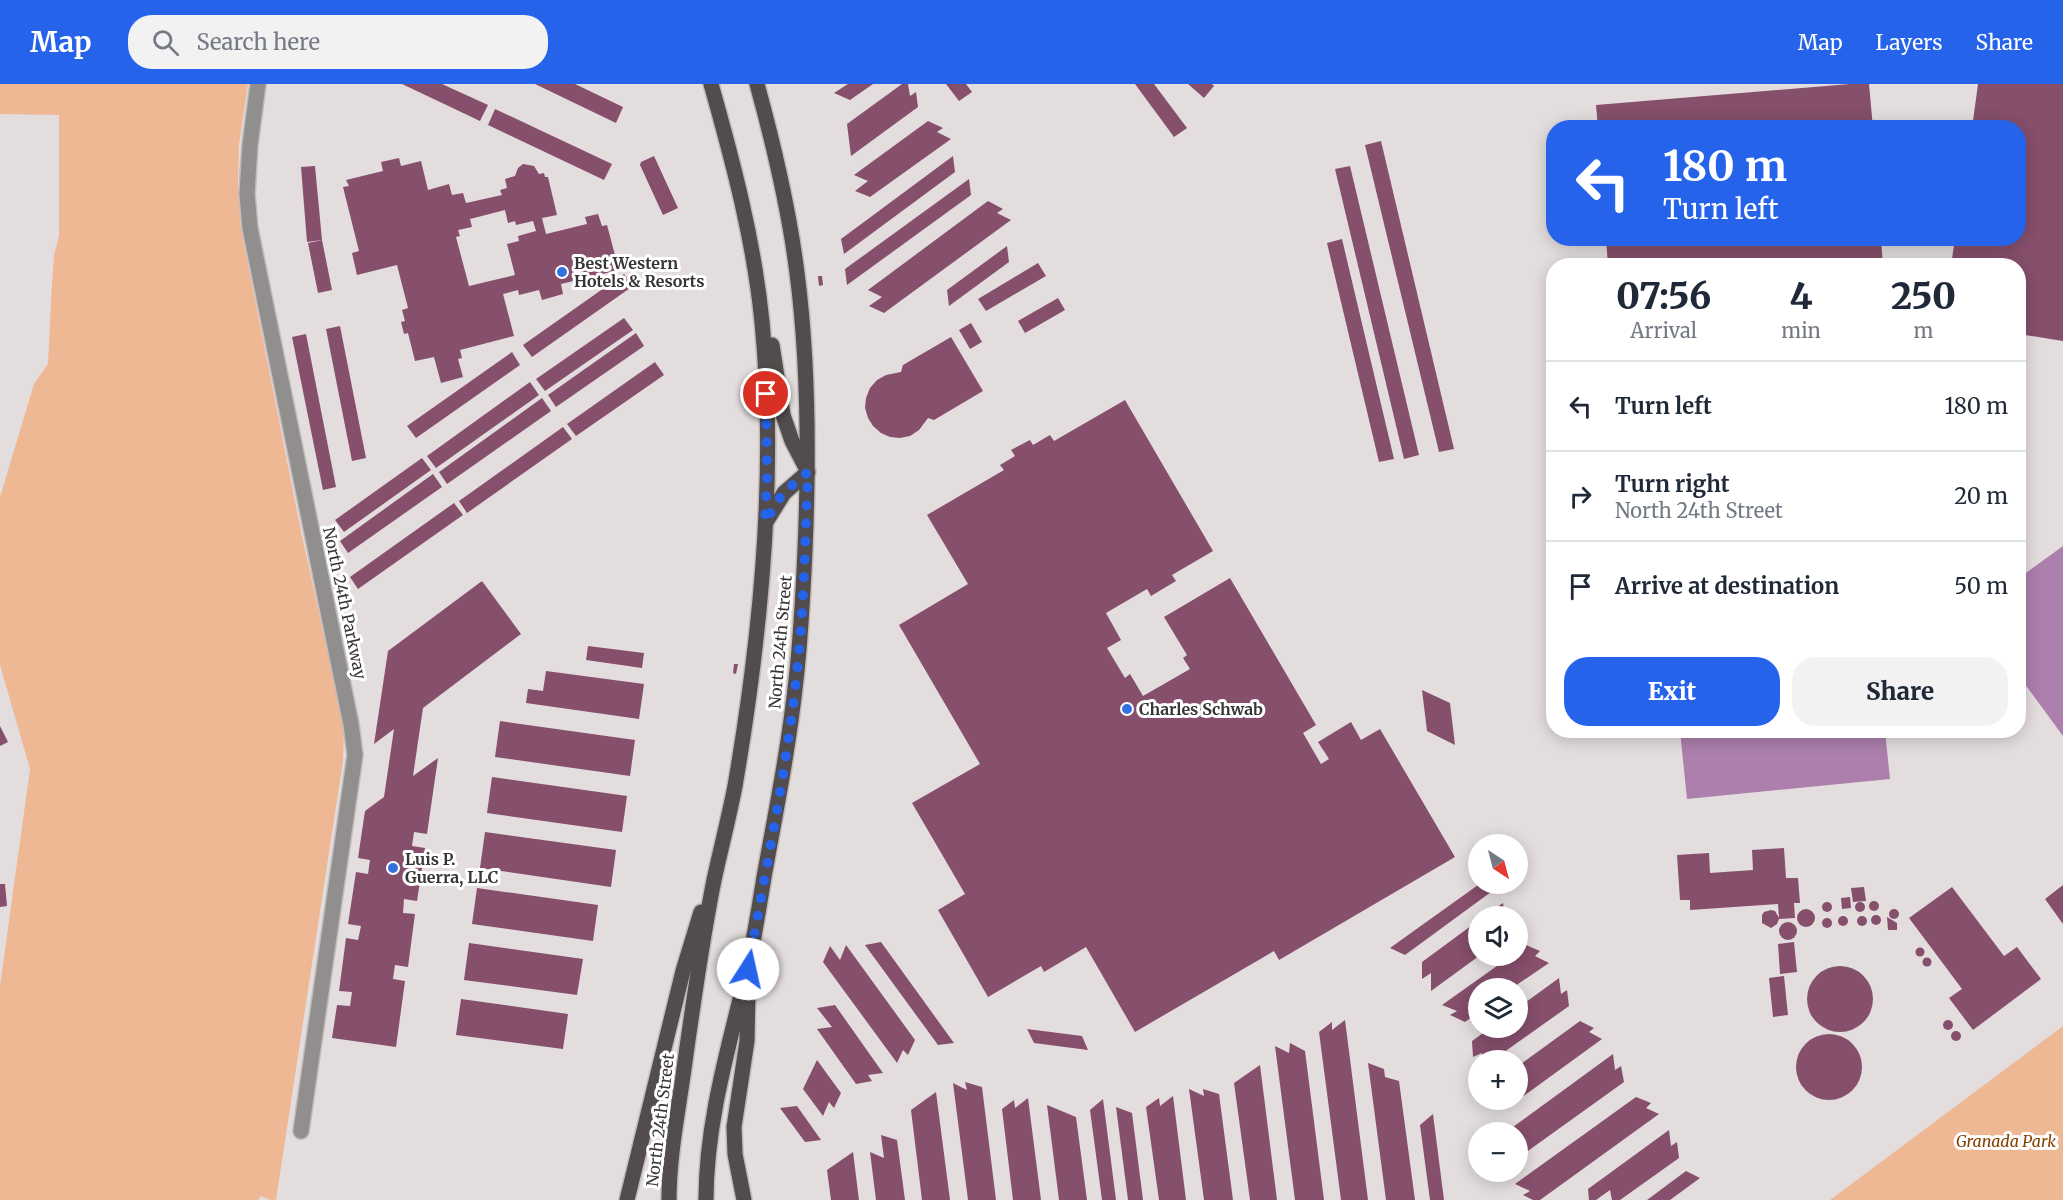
<!DOCTYPE html>
<html lang="en">
<head>
<meta charset="utf-8">
<style>
	body { margin:0; font-family:Merriweather,serif; background:#f2f2f3; color:#1f2937; height:100vh; display:flex; flex-direction:column; font-size:22px; white-space:nowrap }
	* { box-sizing:border-box; margin:0 }
	p { font-size:20px; color:#747a83 }
	.icon { flex:none; width:33px; height:33px; fill:none; stroke:currentColor; stroke-width:2; stroke-linecap:round; stroke-linejoin:round }
	.map { position:relative; flex:1; overflow:hidden }
	.drawer { position:absolute; left:1546px; top:174px; width:480px; height:480px; display:flex; flex-direction:column; background:#fff; border-radius:24px; box-shadow:0 3px 15px #0003 }
	.drawer>* { flex:none }
	.hud { position:absolute; left:1546px; top:36px; width:480px; height:126px; border-radius:24px; box-shadow:0 3px 15px #0003; background:#2563eb; color:#fff; overflow:hidden }
	.needle { width:39px; rotate:144deg }
	.buttons { position:absolute; left:1468px; top:750px; display:grid; gap:12px }
	.buttons a { display:grid; place-items:center; width:60px; height:60px; border-radius:50%; background:#fff; box-shadow:0 3px 15px #0003; font-size:30px }
	.pin { position:absolute; display:grid; place-items:center; width:51px; height:51px; color:#fff; margin:-26px; border:3px solid #fff; border-radius:50%; box-shadow:0 2px 6px #0007 }
	.me { position:absolute; width:66px; margin:-33px; rotate:10deg; stroke-linejoin:round; filter:drop-shadow(0 0 4px #0008) }
	.turn { display:flex; align-items:center; gap:21px; height:126px; padding:0 18px; font-size:27px }
	.turn .icon { width:78px; height:78px; stroke-width:2.5 }
	.turn b { display:block; font-size:42px; line-height:51px }
	.eta { display:flex; justify-content:space-evenly; align-items:center; height:102px; text-align:center }
	.eta b { font-size:36px; font-weight:800; line-height:42px }
	.action { display:flex; gap:12px; margin-top:auto; padding:12px 18px }
	.action a { flex:1; height:69px; border-radius:24px; background:#2563eb; color:#fff; font-size:24px; font-weight:800; line-height:69px; text-align:center }
	.action a+a { background:#f2f2f3; color:#1f2937 }
	ul { padding:0; list-style:none }
	li { display:flex; align-items:center; gap:18px; height:90px; padding:0 18px; border-top:2px solid #e0e1e3 }
	li div { flex:1 }
	li b { display:block; font-size:22px }
	li em { font-style:normal }
	header { display:flex; align-items:center; gap:36px; box-sizing:border-box; height:84px; padding:0 30px; background:#2563eb; color:#fff }
	header strong { font-size:28px }
	nav { display:flex; gap:33px; margin-inline-start:auto; font-size:21px }
	.search { width:420px; height:54px; background:#f2f2f3; display:flex; align-items:center; gap:15px; box-sizing:border-box; padding:0 21px; border-radius:24px; color:#747a83; font-size:22px }
	.map>svg:first-child { display:block }
</style>
</head>
<body>
<header>
<strong>Map</strong>
<div class="search"><svg class="icon" aria-label="search" viewBox="0 0 24 24"><circle cx="10" cy="10" r="6"/><path d="M15 15l6 6"/></svg>Search here</div>
<nav><a>Map</a><a>Layers</a><a>Share</a></nav>
</header>
<div class="map">
<svg width="2063" height="1116" viewBox="0 0 2063 1116">
	<rect width="100%" height="100%" fill="#e4ddde"/>
	<g fill="#eeb895">
		<path d="M0,0h248l-9,61 -1,44 3,40 60,302 43,196 -1,34 -67,439h-6l-9,-4 -3,4h-258v-214l30,-217 -30,-104v-168l34,-113 14,-20 4,-81 2,-28 5,-19v-121l-59,-1z"/>
		<path d="M2063,942v174h-233z"/>
	</g>
	<g fill="#ac7fac">
		<path d="M2063,462v190l-44,-60v-98z"/>
		<path d="M1680,647h205l5,48 -203,20z"/>
	</g>
	<g fill="#864f6c" fill-rule="evenodd">
		<path d="M402,0h40l46,21 -8,16z"/>
		<path d="M535,0h40l48,23 -7,16z"/>
		<path d="M848,0h25l-23,16 -16,-7z"/>
		<path d="M902,0h6l2,12 6,-4 2,15 -67,49 -4,-32z"/>
		<path d="M946,0h20l6,8 -13,9z"/>
		<path d="M1135,0h19l33,44 -13,9z"/>
		<path d="M1188,0h24l2,2 -10,12z"/>
		<path d="M1850,0h19l4,44h-275l-2,-23z"/>
		<path d="M1978,0h85v257l-44,-7v-68h-68l4,-28h64v-110h-47z"/>
		<path d="M495,25l117,55 -8,16 -116,-55z"/>
		<path d="M928,37l15,7 -6,4 14,7 -81,58 -15,-6 13,-10 -14,-6z"/>
		<path d="M1381,57l73,308 -15,3 -74,-307z"/>
		<path d="M654,72l24,52 -15,7 -23,-50 1,-3z"/>
		<path d="M953,72l2,16 -111,82 -3,-15z"/>
		<path d="M399,74l2,8 20,-5 7,29 21,-6 3,11 11,-2 3,10 36,-8 -2,-5 7,-2 -2,-9 10,-3 3,-8 5,-4 11,2 5,8 5,-1 1,4h3l9,38 -15,3 4,16 41,-10 -2,-7 13,-3 4,12 5,-1 12,45 -58,14 2,10 -21,6 -3,-10 -20,5 -1,-5 -15,4 11,42 -54,14 2,8 -4,1 5,18 -22,6 -7,-26 -19,4 -7,-28 -4,1 -3,-12 4,-1 -3,-11 6,-2 -11,-43 -40,10 -5,-22 7,-2 -16,-64 6,-1 -3,-6 37,-9 -2,-9zM505,126l3,13 7,-2 1,4 17,-4 3,10 -18,5 1,5 -12,3 8,31 -46,11 -13,-49 4,-1 -2,-6 14,-3 -2,-8z"/>
		<path d="M315,82l7,74 -15,2 -6,-75z"/>
		<path d="M1350,82l69,289 -15,4 -69,-290z"/>
		<path d="M969,95l2,16 -124,90 -2,-16z"/>
		<path d="M988,117l15,8 -6,4 14,7 -127,93 -15,-7 13,-9 -14,-7z"/>
		<path d="M1606,154h275l2,28h-275z"/>
		<path d="M1342,155l52,220 -15,3 -52,-219z"/>
		<path d="M322,156l10,50 -14,3 -10,-50z"/>
		<path d="M1007,162l2,16 -60,44 -2,-16z"/>
		<path d="M1038,179l8,13 -60,35 -8,-12z"/>
		<path d="M624,190l9,12 -101,71 -9,-12z"/>
		<path d="M818,192h4l1,9 -4,1z"/>
		<path d="M1058,214l7,12 -40,23 -7,-12z"/>
		<path d="M624,234l9,12 -88,61 -9,-12z"/>
		<path d="M971,239l11,19 -12,7 -11,-19z"/>
		<path d="M340,242l26,132 -14,3 -26,-132z"/>
		<path d="M636,249l8,13 -88,61 -8,-12z"/>
		<path d="M306,250l30,153 -13,3 -31,-153z"/>
		<path d="M951,253l32,54 -49,29 -6,-2 -9,12 -9,6 -10,2 -10,-1 -9,-4 -8,-7 -5,-8 -3,-10 1,-10 4,-10 7,-8 9,-5 15,-3 2,-7z"/>
		<path d="M512,268l8,13 -104,73 -9,-12z"/>
		<path d="M655,278l9,13 -88,61 -9,-12z"/>
		<path d="M530,298l9,13 -103,73 -9,-12z"/>
		<path d="M542,314l9,13 -104,73 -8,-12z"/>
		<path d="M1125,316l88,151 -41,24 4,6 -25,15 -4,-7 -41,24 15,27 -14,8 18,30 5,-4 13,22 47,-27 -7,-11 4,-3 -23,-38 66,-39 86,147 -13,8 18,31 8,-5 -11,-17 33,-20 10,18 19,-11 75,128 -176,103 -5,-9 -139,81 -49,-85 -42,25 -3,-6 -53,31 -50,-87 27,-16 -53,-91 68,-39 -81,-139 69,-41 -41,-69 77,-45 -4,-5 15,-9 -4,-6 19,-10 3,5 17,-10 4,6z"/>
		<path d="M563,343l9,12 -105,74 -8,-12z"/>
		<path d="M422,374l9,12 -87,62 -9,-12z"/>
		<path d="M433,390l9,13 -94,66 -8,-12z"/>
		<path d="M454,419l9,12 -105,74 -8,-12z"/>
		<path d="M482,497l39,53 -98,74 -10,68 25,-18 -11,76 -13,-2 -2,14 13,2 -8,53 -13,-2 -1,14 12,1 -7,53 -13,-2 -2,14 12,2 -9,66 -64,-9 5,-33 13,1 2,-14 -13,-1 7,-53 12,2 3,-14 -13,-2 8,-52 12,2 2,-14 -12,-2 7,-47 19,-14 10,-68 -20,15 14,-93z"/>
		<path d="M588,562l56,7 -2,15 -56,-8z"/>
		<path d="M734,580h4l-2,10 -3,-1z"/>
		<path d="M546,587l98,13 -5,35 -113,-16 2,-14 15,2z"/>
		<path d="M1422,606l28,13 5,42 -28,-14z"/>
		<path d="M500,637l135,19 -5,36 -135,-19z"/>
		<path d="M0,642l8,16 -8,4z"/>
		<path d="M492,693l135,19 -5,36 -135,-19z"/>
		<path d="M485,748l131,18 -5,37 -131,-19z"/>
		<path d="M1784,764l2,30h12l2,25h-6l1,15 -16,1 -2,5 -6,4 -9,-5v-8l2,-3 7,-2 4,1 4,7 -1,-14 -88,6v-10h-10l-3,-45 32,-2 1,20 43,-3 -1,-20z"/>
		<path d="M0,800h5l2,22 -7,1z"/>
		<path d="M1478,801l13,7 -86,63 -15,-7z"/>
		<path d="M2063,801v39l-18,-25z"/>
		<path d="M1864,803l2,14 -13,1 -2,-14z"/>
		<path d="M1952,803l52,69 13,-9 24,32 -68,51 -24,-32 13,-9 -53,-71z"/>
		<path d="M477,804l121,17 -5,36 -121,-17z"/>
		<path d="M1850,813l1,11 -9,1 -1,-11z"/>
		<circle cx="1874" cy="822" r="5"/>
		<circle cx="1860" cy="823" r="5"/>
		<circle cx="1827" cy="823" r="5"/>
		<path d="M1503,819l2,13h-21z"/>
		<circle cx="1894" cy="830" r="5"/>
		<circle cx="1806" cy="834" r="9"/>
		<circle cx="1876" cy="836" r="5"/>
		<circle cx="1862" cy="837" r="5"/>
		<circle cx="1843" cy="837" r="5"/>
		<path d="M1887,833l10,6v7h-9z"/>
		<circle cx="1827" cy="839" r="5"/>
		<path d="M1479,836v36l-48,35v-18l-9,6v-17z"/>
		<circle cx="1788" cy="847" r="9"/>
		<path d="M881,858l73,101 -16,2 -73,-100z"/>
		<path d="M1794,858l3,30 -17,2 -2,-30z"/>
		<path d="M469,859l114,16 -6,36 -113,-15z"/>
		<path d="M846,861l69,95 -7,15 -5,-5 -6,13 -74,-101 7,-16 10,14z"/>
		<path d="M1526,861l14,6 -5,5 14,7 -37,25h-33v24l-14,10 -15,-7 7,-4 -15,-6 69,-49h7v-5z"/>
		<circle cx="1920" cy="868" r="4.5"/>
		<circle cx="1927" cy="878" r="4.5"/>
		<circle cx="1840" cy="915" r="33"/>
		<path d="M1784,892l4,39 -15,2 -4,-39z"/>
		<path d="M1559,894l2,16 6,-4 2,16 -76,54h-11v-7l-9,4 -1,-16 18,-13h28v-20z"/>
		<path d="M461,915l107,15 -5,35 -107,-14z"/>
		<path d="M835,921l48,68 -15,2 4,6 -16,3 -39,-55 15,-2 -15,-19z"/>
		<circle cx="1948" cy="941" r="5"/>
		<path d="M1345,936l23,180h-27l-22,-168 13,-10v8z"/>
		<path d="M1580,937l14,7 -5,4 13,7 -84,61v-34z"/>
		<path d="M1027,945l55,7 6,14 -54,-7z"/>
		<circle cx="1956" cy="952" r="5"/>
		<circle cx="1829" cy="983" r="33"/>
		<path d="M1290,959l15,8 19,149h-29l-20,-154 14,7z"/>
		<path d="M1613,970l2,16 6,-4 3,16 -106,76v-26h-12z"/>
		<path d="M817,976l24,33 -7,15 -5,-6 -6,14 -20,-27z"/>
		<path d="M1368,979l16,6 1,8 14,4 16,119h-29z"/>
		<path d="M1260,981l17,135h-27l-16,-117z"/>
		<path d="M965,998l17,5 14,113h-28l-15,-117 14,7z"/>
		<path d="M1189,1005l15,7 -1,-7 16,5 14,106h-29z"/>
		<path d="M936,1008l14,108h-28l-11,-90z"/>
		<path d="M1173,1012l13,104h-27l-13,-93 13,-9 1,8z"/>
		<path d="M1636,1013l15,6 -5,5 13,6 -119,86h-7l-10,-5 7,-4 -15,-7z"/>
		<path d="M1028,1014l13,102h-28l-11,-91 12,-9 1,8z"/>
		<path d="M1103,1015l13,101h-14l-12,-90z"/>
		<path d="M1047,1021l29,12 11,83h-28z"/>
		<path d="M797,1022l24,34 -16,2 -25,-34z"/>
		<path d="M1116,1023l16,6 11,87h-15z"/>
		<path d="M1433,1030l11,86h-14l-10,-75z"/>
		<path d="M1669,1046l2,16 6,-4 2,16 -59,42h-8l-2,-10 -14,10h-7l-1,-11z"/>
		<path d="M881,1051l16,5 8,60h-29l-6,-48 14,6z"/>
		<path d="M853,1068l6,48h-28l-4,-30z"/>
		<path d="M1686,1087l14,7 -30,22h-23z"/>
	</g>
	<g fill="none" stroke-linecap="round" stroke-linejoin="round">
		<defs>
			<path id="minor" d="M258,0l-8,61 -3,49 3,34 101,496 4,31 -54,376"/>
			<g id="major">
				<path d="M772,261l11,70 9,26 14,27"/>
				<path d="M766,438l18,-29 24,-21"/>
				<path d="M627,1116l56,-229 18,-59"/>
				<path d="M669,1116c0,-41 8,-83 14,-124 9,-65 18,-131 31,-196 7,-32 15,-63 21,-94 26,-151 42,-311 27,-464 -8,-81 -29,-160 -51,-238"/>
				<path d="M706,1116c0,-78 23,-154 41,-229 7,-31 12,-63 17,-94 12,-66 25,-131 32,-197 5,-43 7,-86 9,-130 4,-93 4,-185 -8,-277 -8,-64 -23,-127 -40,-189"/>
				<path d="M744,1116l-9,-46 -1,-27 13,-86 1,-49"/>
			</g>
		</defs>
		<use href="#minor" stroke="#c2bbbc" stroke-width="18"/>
		<use href="#major" stroke="#c2bbbc" stroke-width="18"/>
		<use href="#minor" stroke="#918f8e" stroke-width="15"/>
		<use href="#major" stroke="#524d4c" stroke-width="15"/>
	</g>
	<g fill="none" stroke-linecap="round" stroke-linejoin="round">
		<path stroke="#2563eb" stroke-width="10" stroke-dasharray="0 18" d="M748,885c17,-96 37,-191 48,-288 8,-69 9,-139 12,-209l-25,21 -18,29 2,-45 -1,-83"/>
	</g>
	<g fill="#3172e0" stroke="#fff" stroke-width="2">
		<circle cx="562" cy="188" r="6"/>
		<circle cx="1127" cy="625" r="6"/>
		<circle cx="393" cy="784" r="6"/>
	</g>
	<g text-anchor="middle" stroke-width="6" stroke-linejoin="round" paint-order="stroke">
		<g font-size="16" font-weight="bold" fill="#383535" stroke="#fff" text-anchor="start">
			<text x="574" y="185">Best Western<tspan x="574" dy="18">Hotels &amp; Resorts</tspan></text>
			<text x="1139" y="631">Charles Schwab</text>
			<text x="405" y="781">Luis P.<tspan x="405" dy="18">Guerra, LLC</tspan></text>
		</g>
		<g font-size="16" fill="#383535" stroke="#fff">
			<text transform="translate(345 519) rotate(78)" y="6">North 24th Parkway</text>
			<text transform="translate(780 558) rotate(-85)" y="6">North 24th Street</text>
			<text transform="translate(660 1036) rotate(-83)" y="6">North 24th Street</text>
		</g>
		<g font-size="16" font-style="italic" fill="#844000" stroke="#fff">
			<text x="2006" y="1063">Granada Park</text>
		</g>
	</g>
</svg>
<div class="buttons">
<a><svg class="needle" viewBox="-14 -14 28 28"><path d="M0-13l5 13h-10z" fill="#e53935"/><path d="M0 13l5-13h-10z" fill="#747a83"/></svg></a>
<a><svg class="icon" aria-label="sound" viewBox="0 0 24 24"><path d="M4 9h4l5-4v14l-5-4H4zM17 9q2 3 0 6"/></svg></a>
<a><svg class="icon" aria-label="layers" viewBox="0 0 24 24"><path d="M12 4l9 5-9 5-9-5zM3 14l9 5 9-5"/></svg></a>
<a>+</a>
<a>−</a>
</div>
<div class="pin" style="left:766px;top:310px;background:#d93025"><svg class="icon" aria-label="arrive" viewBox="0 0 24 24"><path d="M6 21V4h12l-3 4 3 4H6"/></svg></div>
<svg class="me" style="left:748px;top:885px" viewBox="-20 -20 40 40"><circle r="19" fill="#fff"/><path d="M0-13L10 11 0 6-10 11z" fill="#2563eb"/></svg>
<div class="hud">
<div class="turn"><svg class="icon" aria-label="left" viewBox="0 0 24 24"><path d="M17 20v-9H6M10 6l-5 5 5 5"/></svg><div><b>180 m</b>Turn left</div></div>
</div>
<section class="drawer">
<div class="eta">
<div><b>07:56</b><p>Arrival</p></div>
<div><b>4</b><p>min</p></div>
<div><b>250</b><p>m</p></div>
</div>
<ul>
<li><svg class="icon" aria-label="left" viewBox="0 0 24 24"><path d="M17 20v-9H6M10 6l-5 5 5 5"/></svg><div><b>Turn left</b></div><em>180 m</em></li>
<li><svg class="icon" aria-label="right" viewBox="0 0 24 24"><path d="M7 20v-9h11M14 6l5 5-5 5"/></svg><div><b>Turn right</b><p>North 24th Street</p></div><em>20 m</em></li>
<li><svg class="icon" aria-label="arrive" viewBox="0 0 24 24"><path d="M6 21V4h12l-3 4 3 4H6"/></svg><div><b>Arrive at destination</b></div><em>50 m</em></li>
</ul>
<div class="action"><a>Exit</a><a>Share</a></div>
</section>
</div>
</body>
</html>
